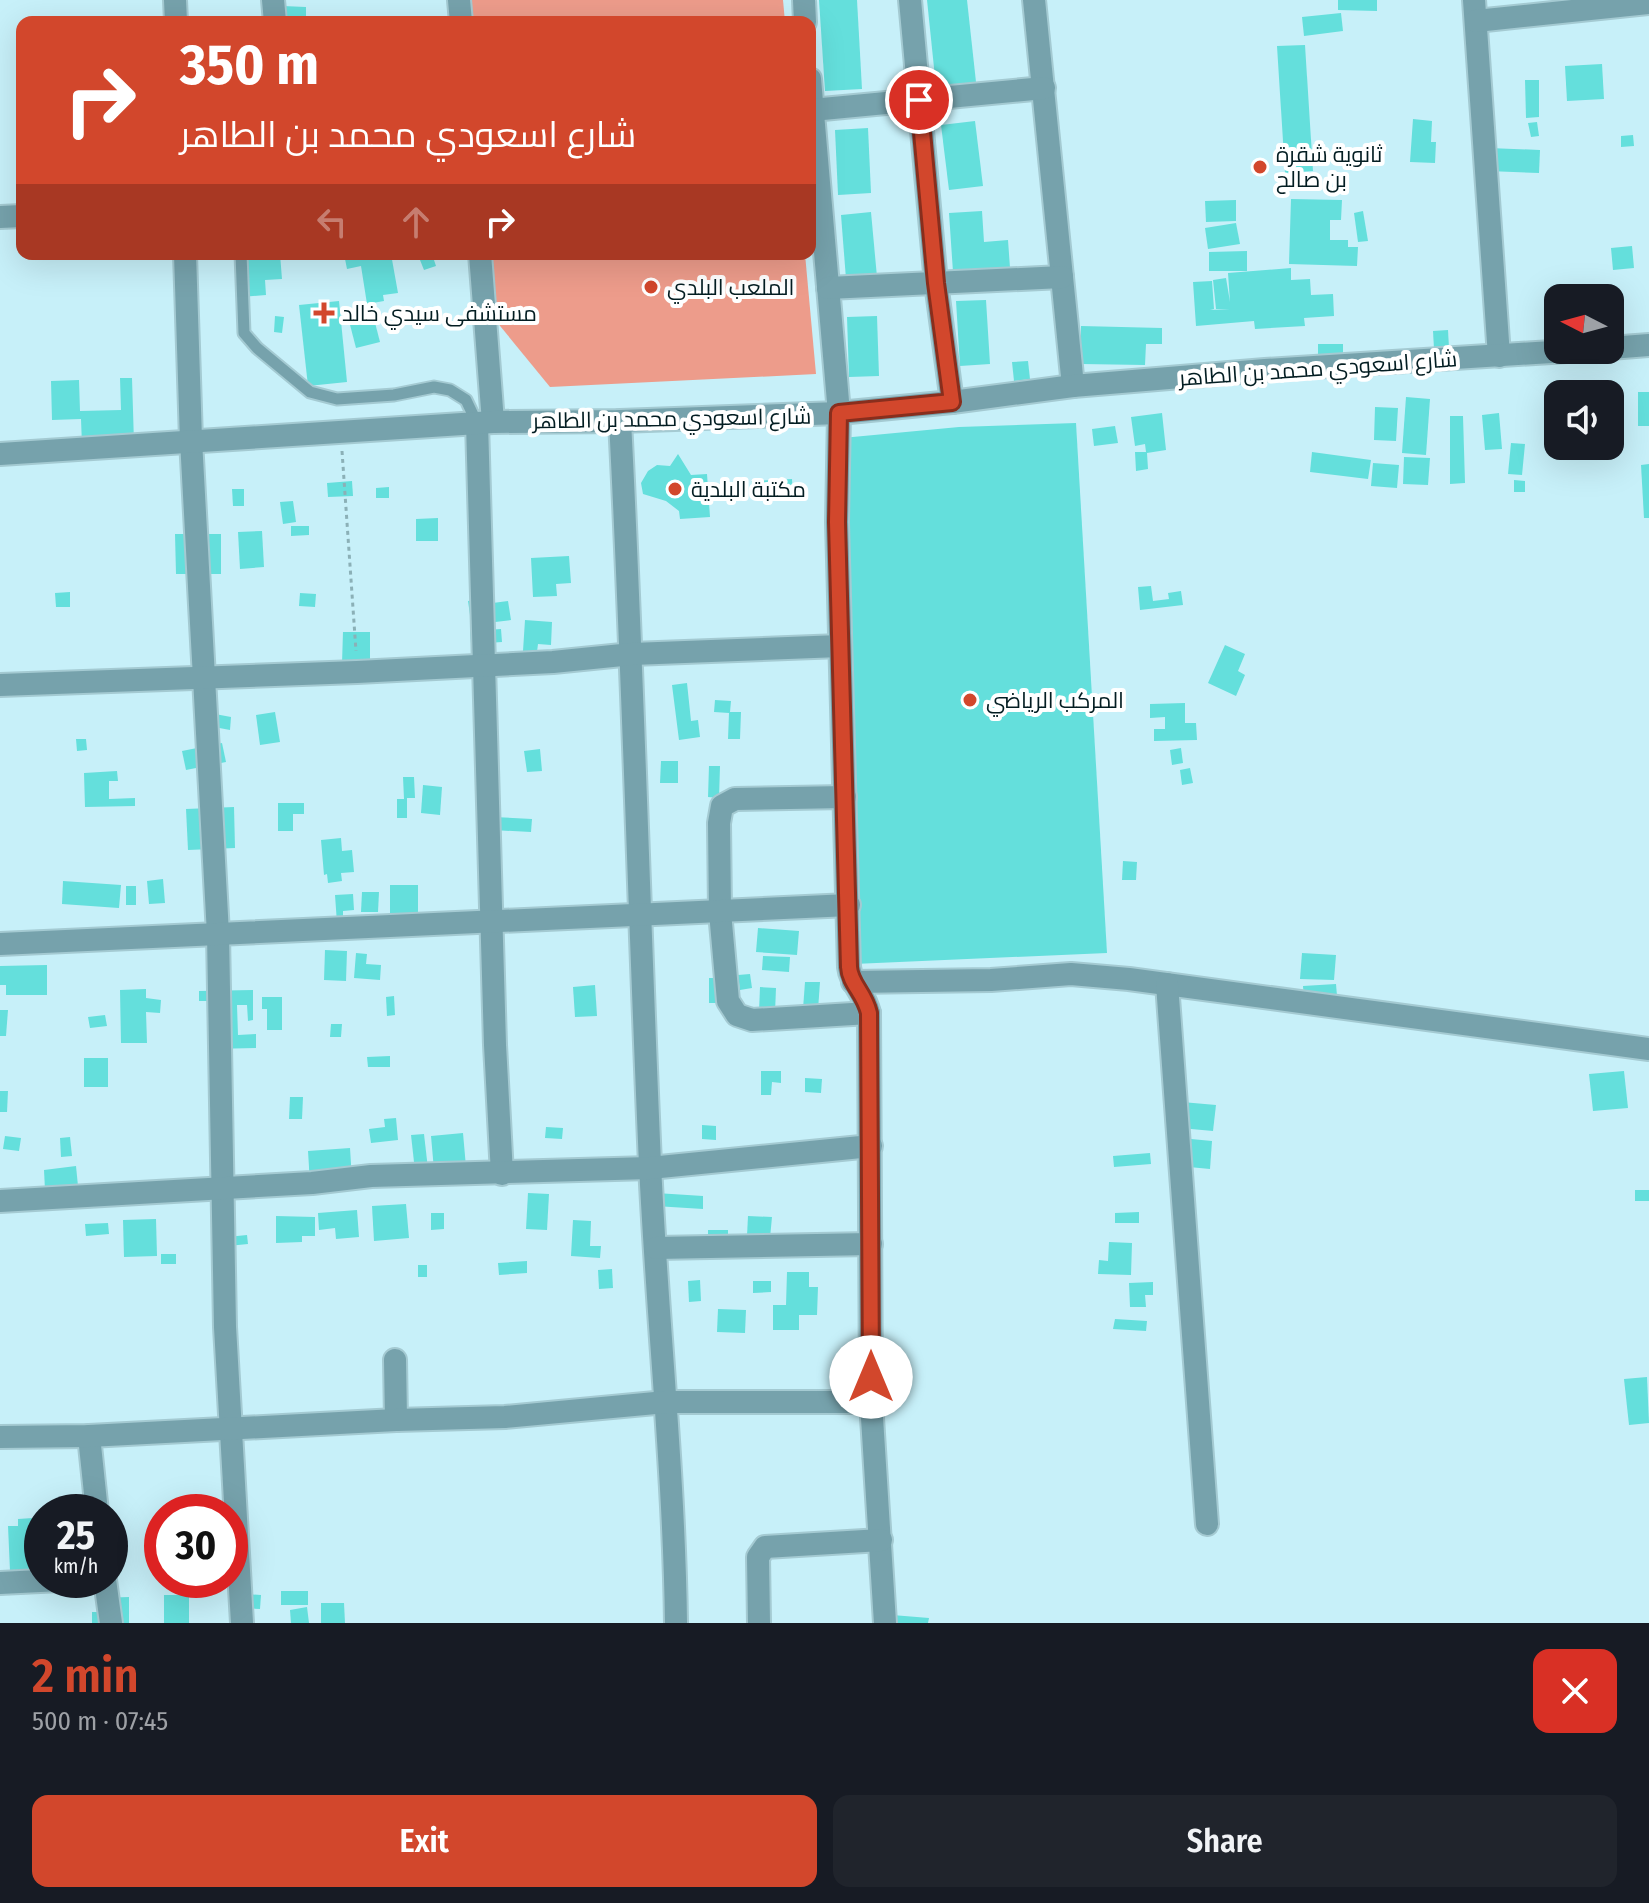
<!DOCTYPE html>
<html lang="en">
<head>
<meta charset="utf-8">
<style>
	body { margin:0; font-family:"Fira Sans Condensed",Cairo,sans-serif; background:#20242c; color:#f1f3f6; height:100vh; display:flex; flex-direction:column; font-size:30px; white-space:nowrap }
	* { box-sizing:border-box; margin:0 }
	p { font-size:26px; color:#9ea1a6 }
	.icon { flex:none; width:44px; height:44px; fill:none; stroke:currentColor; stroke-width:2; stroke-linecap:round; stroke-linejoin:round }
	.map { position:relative; height:1623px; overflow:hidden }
	.panel { display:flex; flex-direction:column; background:#171b24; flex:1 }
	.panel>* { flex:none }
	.top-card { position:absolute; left:16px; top:16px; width:800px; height:244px; border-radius:16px; box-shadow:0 8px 32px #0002; background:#d2472c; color:#fff; overflow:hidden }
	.needle { width:52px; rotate:276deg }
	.controls { position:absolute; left:1544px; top:284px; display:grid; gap:16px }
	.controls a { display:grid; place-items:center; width:80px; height:80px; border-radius:16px; background:#171b24; box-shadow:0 8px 32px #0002; font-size:40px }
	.speed { position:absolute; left:24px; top:1494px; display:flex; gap:16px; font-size:40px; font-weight:700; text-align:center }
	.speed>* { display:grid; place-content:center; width:104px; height:104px; border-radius:50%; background:#171b24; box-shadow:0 8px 32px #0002; line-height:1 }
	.speed small { font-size:20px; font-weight:400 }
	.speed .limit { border:12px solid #d22; background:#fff; color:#111 }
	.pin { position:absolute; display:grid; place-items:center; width:68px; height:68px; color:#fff; margin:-34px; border:4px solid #fff; border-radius:50%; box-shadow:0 2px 8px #0007 }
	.me { position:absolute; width:88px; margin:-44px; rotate:0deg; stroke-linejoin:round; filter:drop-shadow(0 0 6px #0008) }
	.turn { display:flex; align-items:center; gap:28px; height:168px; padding:0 32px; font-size:36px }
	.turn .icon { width:104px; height:104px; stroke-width:2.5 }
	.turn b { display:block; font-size:56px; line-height:68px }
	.lanes { display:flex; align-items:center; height:76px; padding:0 32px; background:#0003; justify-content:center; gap:40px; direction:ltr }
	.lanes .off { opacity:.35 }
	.round { display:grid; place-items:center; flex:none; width:84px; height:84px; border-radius:16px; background:#20242c }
	.head { display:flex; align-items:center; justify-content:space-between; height:136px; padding:0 32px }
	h1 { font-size:48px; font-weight:600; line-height:60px; color:#d2472c }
	.cta { display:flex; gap:16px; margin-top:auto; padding:16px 32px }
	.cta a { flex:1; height:92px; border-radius:16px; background:#d2472c; color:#fff; font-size:32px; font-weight:600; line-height:92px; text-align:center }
	.cta a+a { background:#20242c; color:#f1f3f6 }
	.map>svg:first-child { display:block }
</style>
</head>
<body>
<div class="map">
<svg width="1649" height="1623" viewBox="0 0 1649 1623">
	<rect width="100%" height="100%" fill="#c7f0f9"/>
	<g fill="#ed9c8b">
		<path d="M464,0h319l2,22h-319z"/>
		<path d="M490,254h315l11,120 -266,13 -54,-66z"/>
	</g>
	<g fill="#64dfdc">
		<path d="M819,0h38l5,89 -37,2z"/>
		<path d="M927,0h40l9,82 -40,5z"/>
		<path d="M1338,0h39v11l-39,-1z"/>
		<path d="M283,6l23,1v15l-24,-1z"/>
		<path d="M1341,13l2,18 -39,5 -2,-19z"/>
		<path d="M1305,45l8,126 -28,2 -8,-127z"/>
		<path d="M1602,64l2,35 -37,2 -2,-35z"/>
		<path d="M1525,80h14v37l-13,1z"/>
		<path d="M1413,119l19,2 -1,21h5l-1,21 -25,-1z"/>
		<path d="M975,121l8,65 -34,4 -8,-65z"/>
		<path d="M1537,122l2,14 -8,1 -3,-14z"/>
		<path d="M868,128l3,65 -33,2 -3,-65z"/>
		<path d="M1633,135l1,11 -13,1v-11z"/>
		<path d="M1489,148l51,2 -1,23 -51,-2z"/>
		<path d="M1291,199l51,1 -1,20h-11v20h18v7h10l-1,19 -68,-2z"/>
		<path d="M1236,200v21l-30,1 -1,-21z"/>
		<path d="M982,211l2,31 24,-2 2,28 -57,4 -4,-59z"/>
		<path d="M1363,211l5,30 -10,1 -4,-29z"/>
		<path d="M871,212l6,65 -31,2 -5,-64z"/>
		<path d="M1236,223l4,21 -32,5 -3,-21z"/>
		<path d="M1632,246l2,22 -21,2 -2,-22z"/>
		<path d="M1247,251v20h-38v-19z"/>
		<path d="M238,254h42l2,25 -17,1 1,15 -25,2z"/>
		<path d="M344,254h47l7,39 -15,2 1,6 -17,3 -6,-38 -14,3z"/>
		<path d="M432,254l4,12 -12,4 -6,-15z"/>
		<path d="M1291,268v12l19,-1 1,16 22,-1 1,22 -30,2 1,8 -50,3 -1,-8 -58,5 -3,-44 19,-1 2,28 -4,1 20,-1h-14l-3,-29 13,-2 4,24 -2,-29z"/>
		<path d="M986,300l4,64 -30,2 -4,-65z"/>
		<path d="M339,301l8,81 -39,4 -9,-81z"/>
		<path d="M372,311l8,31 -24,6 -8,-31z"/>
		<path d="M275,316l9,1 -2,16 -8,-1z"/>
		<path d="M877,316l2,60 -30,1 -2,-60z"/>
		<path d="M1081,326l81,2v16h-16l-1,21 -64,-1z"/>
		<path d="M1448,330l1,18 -15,1 -1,-18z"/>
		<rect x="1318" y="344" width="25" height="15"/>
		<path d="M1028,361l2,18 -16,2 -2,-19z"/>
		<path d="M120,378h12l2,65 -52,2 -1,-26 -29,1 -1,-39 28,-1 1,31 41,-1z"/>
		<rect x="1638" y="392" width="11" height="34"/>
		<path d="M1406,397l24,2 -4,56 -24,-2z"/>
		<path d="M1375,407l23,1 -2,33 -22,-1z"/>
		<path d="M1162,413l4,37 -19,3 1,16 -12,2 -1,-19h11l-1,-8 -10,2 -4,-29z"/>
		<path d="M1499,413l3,36 -17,1 -3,-35z"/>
		<path d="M1450,416h13l2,67 -15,1z"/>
		<path d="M1076,423l31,530 -253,11 -12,-526 117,-11z"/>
		<path d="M1115,426l3,17 -24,3 -2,-17z"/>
		<path d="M1511,443l14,1 -3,31 -14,-1z"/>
		<path d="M1312,452l59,8 -3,19 -58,-7z"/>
		<path d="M678,454l13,21 16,-1 3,43 -30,2 -1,-8 -13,-10 -23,-7 -2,-11 7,-12 9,-6 13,1z"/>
		<path d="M1404,457l26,1 -2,27 -25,-1z"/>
		<path d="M1373,463l26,2 -2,23 -26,-2z"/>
		<path d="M1649,464v54h-5l-3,-53z"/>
		<path d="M792,479l1,17 -41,2 -1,-17z"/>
		<path d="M1514,480l11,1v11h-11z"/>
		<path d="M352,481l1,15 -25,1 -1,-14z"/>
		<path d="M389,487v11h-13v-10z"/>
		<path d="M232,489h12v17h-11z"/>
		<path d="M293,501l3,21 -13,2 -3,-22z"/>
		<path d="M438,518v23h-22v-22z"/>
		<path d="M291,526h18v9l-18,1z"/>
		<path d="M262,531l2,36 -24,2 -2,-37z"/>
		<path d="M175,534h46v40h-45z"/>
		<path d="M569,556l2,27 -15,1 1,12 -24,1 -2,-39z"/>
		<path d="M1151,586l2,15 16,-2 -1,-6 13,-2 2,14 -43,5 -2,-23z"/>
		<path d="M70,592v15h-14l-1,-14z"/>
		<path d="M300,593l16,1 -1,13 -16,-1z"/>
		<path d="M484,599l1,5 23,-3 3,19 -24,3 -1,-10 -16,2 -2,-14z"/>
		<path d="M525,620l27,2 -1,23 -13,-1 -1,8 -14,-1z"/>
		<path d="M501,629l1,13 -14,1v10l-16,1 -2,-23z"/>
		<path d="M343,632h27v31h-28z"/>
		<path d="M1225,645l20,9 -7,17 7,4 -9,21 -28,-13z"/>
		<path d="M687,683l4,38 7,-1 2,17 -21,3 -7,-55z"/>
		<path d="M715,700l16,1 -1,11h11l-1,27h-12l1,-26 -15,-1z"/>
		<path d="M1185,703v20h11l1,17 -43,1v-12h11v-12l-15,1v-14z"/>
		<path d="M275,712l5,30 -20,3 -4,-30z"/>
		<path d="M215,714l16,3 -1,13 -16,-3z"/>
		<path d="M76,739h10l1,11 -10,1z"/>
		<path d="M222,743l4,19 -40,8 -4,-19z"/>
		<path d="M1181,748l2,15 -11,2 -2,-15z"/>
		<path d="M540,749l2,22 -15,1 -3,-21z"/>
		<path d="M661,761h17v22h-18z"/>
		<path d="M709,766h11l-1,32 -11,-1z"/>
		<path d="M1190,768l3,15 -11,2 -2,-15z"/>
		<path d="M117,771l1,10h-9v18l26,-1v8l-50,1 -1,-34z"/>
		<path d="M403,777h11l1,21h-8v20h-10v-19h7z"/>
		<path d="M423,785l19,2 -2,28 -19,-2z"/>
		<path d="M278,803h26v11h-11v17h-15z"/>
		<path d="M234,807l1,41 -47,2 -2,-41z"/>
		<path d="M494,817l38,2 -1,13 -38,-2z"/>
		<path d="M341,838l1,13 10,-1 2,22 -13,1 1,8 -14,2 -1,-9 -3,1 -3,-35z"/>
		<path d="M1123,861l14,1 -1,18h-14z"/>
		<path d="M163,879l2,24 -16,1 -2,-23z"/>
		<path d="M63,881l58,4 -2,23 -57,-4z"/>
		<path d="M390,885h28v40h-16v-12h-12z"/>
		<rect x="126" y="886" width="10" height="19"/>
		<path d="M362,892h17l-1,20h-17z"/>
		<path d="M353,894l1,16 -11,1v12h-6l-2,-28z"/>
		<path d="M758,928l41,3 -2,24 -41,-3z"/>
		<path d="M325,950l22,1 -1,30 -22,-1z"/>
		<path d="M356,953l11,1 -1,10 15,1 -1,15 -26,-2z"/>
		<path d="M1302,953l34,2 -2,25 -34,-1z"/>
		<path d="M763,956l27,1 -1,15 -27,-2z"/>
		<path d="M47,965v30h-41v-10h-6v-19z"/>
		<path d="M750,974l2,14 -12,2 -2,-15z"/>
		<path d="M709,978h18l1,25h-19z"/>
		<path d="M805,982h15l-2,28 -15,-1z"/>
		<path d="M1336,984l1,12 -33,3 -1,-13z"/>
		<path d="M595,985l2,31 -22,1 -2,-30z"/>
		<path d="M760,987l16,1 -1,25 -16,-1z"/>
		<path d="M146,989v9l15,2 -1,13 -14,-1 1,31h-26l-1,-53z"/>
		<path d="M253,990v30l-5,1 -1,-16h-10l1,30 18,-1v14l-45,1 -1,-48h-11v-10z"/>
		<path d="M394,996l1,19 -8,1 -1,-19z"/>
		<path d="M262,997h20v33h-15v-21h-5z"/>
		<path d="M0,1010h8l-2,26h-6z"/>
		<path d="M105,1015l2,11 -17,2 -2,-11z"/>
		<path d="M331,1024h11l-1,13h-11z"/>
		<path d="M390,1056v11h-22l-1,-10z"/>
		<rect x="84" y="1058" width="24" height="29"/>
		<path d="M761,1071h20v12l-9,-1 -1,13h-10z"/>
		<path d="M1624,1071l4,37 -35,3 -4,-37z"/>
		<path d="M805,1078l17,1 -1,14 -16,-1z"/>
		<path d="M0,1091h8l-1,21h-7z"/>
		<path d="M290,1097h13l-1,22h-13z"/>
		<path d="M1182,1102l34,3 -3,26 -33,-3z"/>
		<path d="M396,1118l2,22 -27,3 -2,-14 16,-2 -1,-8z"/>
		<path d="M702,1125l14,1v14l-14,-1z"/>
		<path d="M546,1127l17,1 -1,11 -17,-1z"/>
		<path d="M463,1133l3,34 -32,3 -3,-34z"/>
		<path d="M424,1134l4,35 -13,2 -4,-36z"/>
		<path d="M5,1136l16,2 -2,13 -16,-2z"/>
		<path d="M70,1137l2,19 -11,1 -1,-19z"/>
		<path d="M1191,1139l21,2 -2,28 -21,-2z"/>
		<path d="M350,1148l2,33 -42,3 -2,-33z"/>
		<path d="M1150,1153l1,11 -37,3 -1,-11z"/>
		<path d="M76,1166l2,20 -33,4 -1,-20z"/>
		<rect x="1635" y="1190" width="14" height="11"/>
		<path d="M528,1193l21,1 -2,36 -21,-1z"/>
		<path d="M656,1193l47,3v13l-48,-3z"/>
		<path d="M406,1204l3,34 -35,3 -2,-35z"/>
		<path d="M357,1210l2,27 -23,2 -1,-11 -16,2 -1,-17z"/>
		<path d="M1139,1212v11h-24v-10z"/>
		<path d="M431,1213h13v16l-13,1z"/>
		<path d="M276,1216l39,1v19h-13v6l-26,1z"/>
		<path d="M748,1216l24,1 -2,21 -23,-2z"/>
		<path d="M156,1219l1,37 -33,1 -1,-37z"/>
		<path d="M573,1220l18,1 -1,25h11l-1,12 -29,-2z"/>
		<path d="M108,1223l1,11 -23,2 -1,-12z"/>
		<path d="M708,1230h20v10l-20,-1z"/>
		<path d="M247,1235l1,9 -20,2 -1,-9z"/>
		<path d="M1109,1242l23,1 -1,32 -33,-1 1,-14 9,1z"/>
		<rect x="161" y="1254" width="15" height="10"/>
		<path d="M527,1261v12l-28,2 -1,-12z"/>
		<rect x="418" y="1265" width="9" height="12"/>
		<path d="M612,1269l1,19 -14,1 -1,-19z"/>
		<path d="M787,1272h22v15h9l-1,28h-18v15h-26v-25h13z"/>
		<path d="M700,1280l1,21 -12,1 -1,-21z"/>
		<path d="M753,1281h18v11l-18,1z"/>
		<path d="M1153,1282v13h-8l1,12h-16l-1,-24z"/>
		<path d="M718,1309l28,1 -1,23 -28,-1z"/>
		<path d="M1115,1319l32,2 -1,10 -33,-2z"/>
		<path d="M1647,1377l2,46 -20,2 -5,-46z"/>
		<path d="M33,1518l2,52 -25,1 -2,-45h10v-7z"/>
		<rect x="281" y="1591" width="27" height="14"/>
		<path d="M244,1594l17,1 -1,14 -17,-1z"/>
		<rect x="164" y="1595" width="25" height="28"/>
		<path d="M129,1597v26h-37v-11h8l-1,-14z"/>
		<path d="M321,1603h23l1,20h-24z"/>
		<path d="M307,1607l2,16h-18l-1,-13z"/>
		<path d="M880,1614l49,4 -1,5h-49z"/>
	</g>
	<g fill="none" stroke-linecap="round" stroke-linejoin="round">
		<defs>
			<path id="lane" d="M241,254l3,79 13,15 53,44 27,7 57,-4 40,-8 16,3 16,10 11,23"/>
			<g id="street">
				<path d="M175,0l1,22"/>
				<path d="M273,0l2,22"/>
				<path d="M459,0l2,22"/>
				<path d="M804,0l1,22"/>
				<path d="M910,0l26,283 16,119"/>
				<path d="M1034,0l39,386"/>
				<path d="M1474,0l25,356"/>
				<path d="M1476,21l173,-18"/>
				<path d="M810,79l29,334 -2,109 12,445c2,17 15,25 20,46l2,389 14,221"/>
				<path d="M812,110l232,-22"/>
				<path d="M0,217l22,-1"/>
				<path d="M185,254l6,186 27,494 7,393 17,296"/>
				<path d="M480,254l13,168"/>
				<path d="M828,288l234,-11"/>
				<path d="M1610,348l39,-3"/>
				<path d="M620,421c13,248 19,496 30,743 7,153 24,306 26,459"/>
				<path d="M477,423l18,622 7,129"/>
				<path d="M0,454l493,-32 127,-1 219,-8 113,-11 121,-16 192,-16 318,-20"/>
				<path d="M0,685l357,-13 196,-10 79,-8 208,-8"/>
				<path d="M845,797l-110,2 -13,7 -3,17 1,89 8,89 9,14 15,5 117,-7"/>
				<path d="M0,944l849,-39"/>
				<path d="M853,982l138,-2 80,-6 58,5 520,70"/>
				<path d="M1167,984l40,540"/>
				<path d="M0,1201l312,-18 59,-7 279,-8 221,-22"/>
				<path d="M656,1248l215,-4"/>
				<path d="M395,1360l1,60"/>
				<path d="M89,1436l8,76"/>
				<path d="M0,1437l89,-1 307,-16 109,-3 161,-15h205"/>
				<path d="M105,1580l6,43"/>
				<path d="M0,1583l60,-3"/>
				<path d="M759,1623l-1,-66 7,-10 116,-7"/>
			</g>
		</defs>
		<use href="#lane" stroke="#a4cad2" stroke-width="15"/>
		<use href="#street" stroke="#a4cad2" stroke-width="26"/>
		<path stroke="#8bb0b7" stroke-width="3" stroke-dasharray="4 4" stroke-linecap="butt" d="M342,451l14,200"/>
		<use href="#lane" stroke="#76a2ac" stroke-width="11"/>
		<use href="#street" stroke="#76a2ac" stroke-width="22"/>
	</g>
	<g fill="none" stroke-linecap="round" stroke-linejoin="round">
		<defs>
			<path id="route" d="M871,1377l-2,-364c-5,-21 -19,-29 -20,-46l-12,-445 2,-109 113,-11 -16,-119 -17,-183"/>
		</defs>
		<use href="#route" stroke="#882e1d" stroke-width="20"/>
		<use href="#route" stroke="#d2472c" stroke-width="14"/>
	</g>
	<g fill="#d2472c" stroke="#fff" stroke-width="3">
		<circle cx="1260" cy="167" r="8"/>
		<circle cx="651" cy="287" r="8"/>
		<path d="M320 301h8v8h8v8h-8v8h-8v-8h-8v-8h8z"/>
		<circle cx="675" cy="489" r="8"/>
		<circle cx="970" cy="700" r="8"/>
	</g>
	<g text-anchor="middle" stroke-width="8" stroke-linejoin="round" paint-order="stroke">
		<g font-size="22" fill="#031d22" stroke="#fff" text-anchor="start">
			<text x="1276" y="162">ثانوية شقرة<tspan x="1276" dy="25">بن صالح</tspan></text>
			<text x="667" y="295">الملعب البلدي</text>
			<text x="342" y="321">مستشفى سيدي خالد</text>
			<text x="691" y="497">مكتبة البلدية</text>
			<text x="986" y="708">المركب الرياضي</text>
		</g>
		<g font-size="22" fill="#031d22" stroke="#fff">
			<text transform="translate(1318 368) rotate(-4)" y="8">شارع اسعودي محمد بن الطاهر</text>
			<text transform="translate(672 418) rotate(-1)" y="8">شارع اسعودي محمد بن الطاهر</text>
		</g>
	</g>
</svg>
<div class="controls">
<a><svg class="needle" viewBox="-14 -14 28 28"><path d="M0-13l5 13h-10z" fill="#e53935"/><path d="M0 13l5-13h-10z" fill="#9ea1a6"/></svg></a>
<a><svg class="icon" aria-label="sound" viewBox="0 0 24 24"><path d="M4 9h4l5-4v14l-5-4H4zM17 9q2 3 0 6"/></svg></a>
</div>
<div class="speed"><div>25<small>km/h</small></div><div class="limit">30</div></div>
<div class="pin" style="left:919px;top:100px;background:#d93025"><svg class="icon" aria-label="arrive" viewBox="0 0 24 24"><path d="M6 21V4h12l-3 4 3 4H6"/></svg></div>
<svg class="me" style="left:871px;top:1377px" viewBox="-20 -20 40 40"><circle r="19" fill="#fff"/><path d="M0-13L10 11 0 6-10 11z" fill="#d2472c"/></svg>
<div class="top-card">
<div class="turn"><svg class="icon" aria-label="right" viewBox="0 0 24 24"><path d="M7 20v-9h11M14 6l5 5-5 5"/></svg><div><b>350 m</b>شارع اسعودي محمد بن الطاهر</div></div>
<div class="lanes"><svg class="icon off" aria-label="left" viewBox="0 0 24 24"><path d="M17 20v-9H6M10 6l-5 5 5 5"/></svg><svg class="icon off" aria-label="ahead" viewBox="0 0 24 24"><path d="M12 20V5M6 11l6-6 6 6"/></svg><svg class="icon" aria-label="right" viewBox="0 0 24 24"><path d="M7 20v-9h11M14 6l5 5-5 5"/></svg></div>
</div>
</div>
<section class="panel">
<div class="head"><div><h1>2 min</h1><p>500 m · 07:45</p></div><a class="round" style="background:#d93025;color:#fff"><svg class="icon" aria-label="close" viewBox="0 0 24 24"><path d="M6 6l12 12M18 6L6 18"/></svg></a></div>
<div class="cta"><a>Exit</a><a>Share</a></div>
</section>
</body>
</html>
